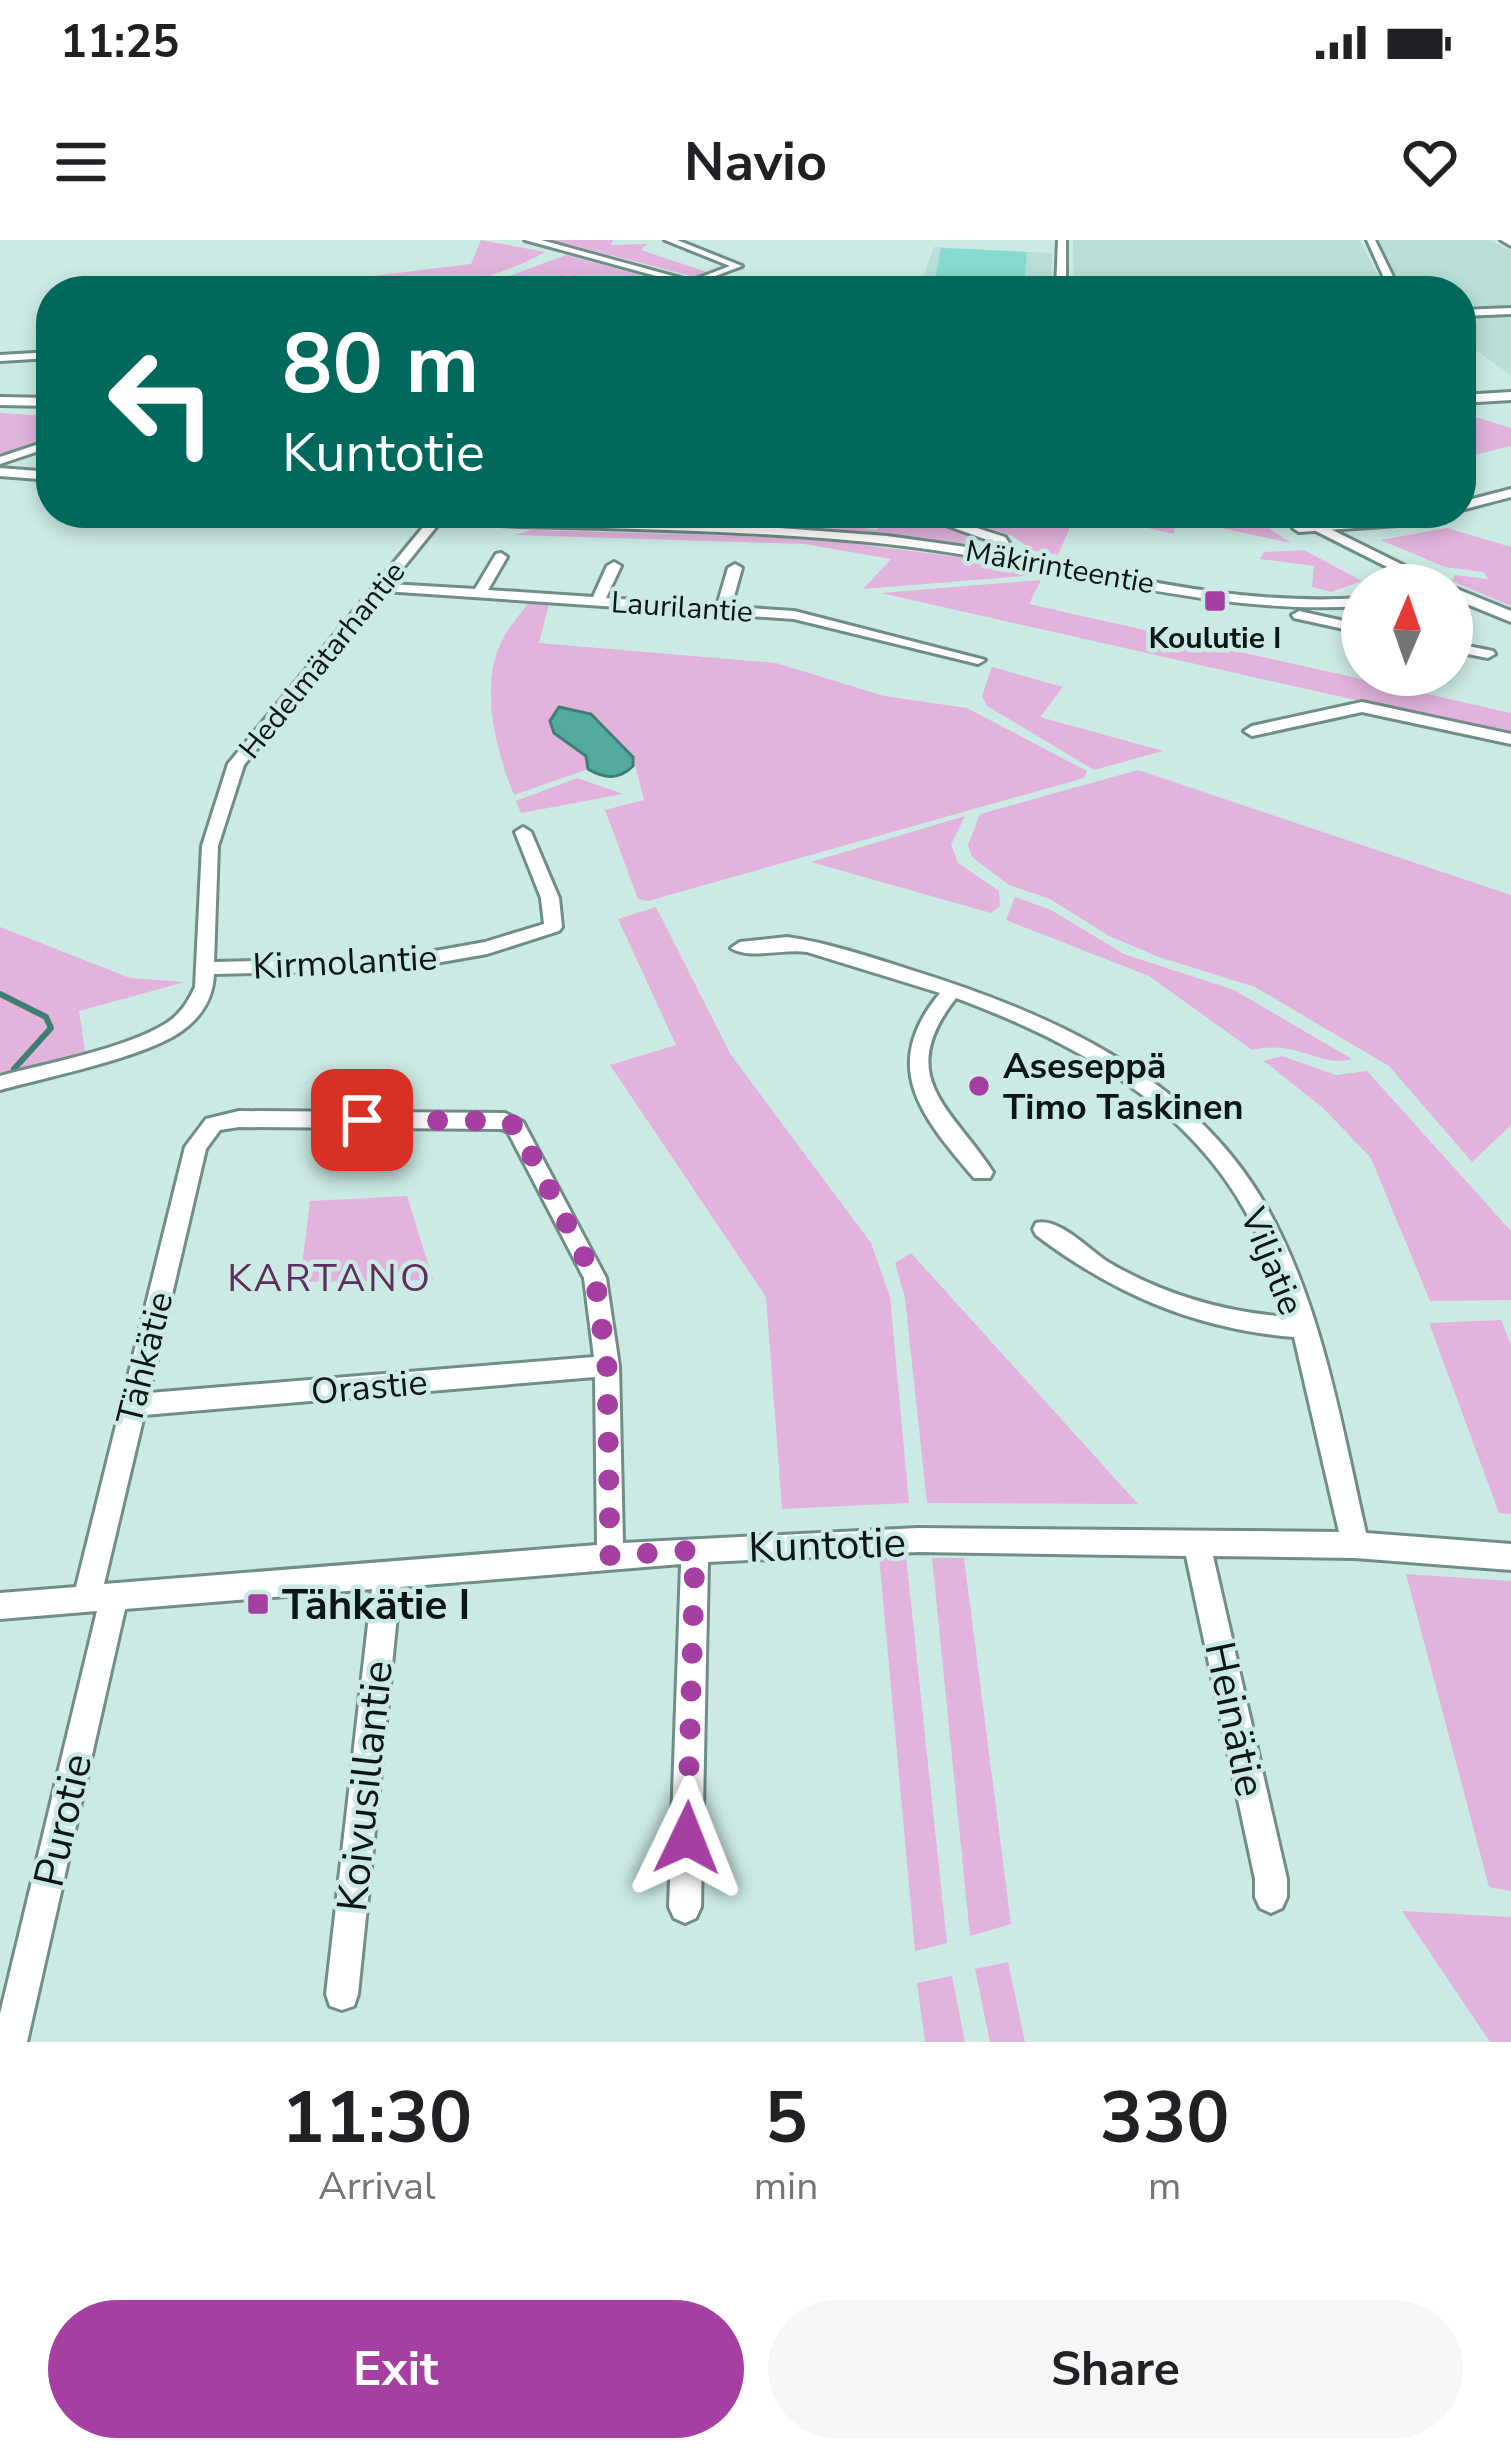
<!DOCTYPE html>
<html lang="en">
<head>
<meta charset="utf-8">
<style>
	body { margin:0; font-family:"Nunito Sans",sans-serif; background:#f6f6f6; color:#202124; height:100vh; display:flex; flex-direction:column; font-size:45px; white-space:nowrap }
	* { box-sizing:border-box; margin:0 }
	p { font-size:39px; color:#757577 }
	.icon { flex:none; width:66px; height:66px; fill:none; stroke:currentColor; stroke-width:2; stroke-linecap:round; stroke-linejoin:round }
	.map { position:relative; height:1802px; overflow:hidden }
	.sheet { display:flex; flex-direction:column; background:#fff; flex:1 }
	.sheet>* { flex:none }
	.hud { position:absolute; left:36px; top:36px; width:1440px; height:252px; border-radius:48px; box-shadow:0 6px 18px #0003; background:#00695c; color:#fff; overflow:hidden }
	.needle { width:78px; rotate:2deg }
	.fabs { position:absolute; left:1341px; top:324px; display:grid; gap:24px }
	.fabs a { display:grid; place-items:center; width:132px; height:132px; border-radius:50%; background:#fff; box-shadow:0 6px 18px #0003; font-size:60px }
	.pin { position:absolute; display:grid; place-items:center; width:102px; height:102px; color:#fff; margin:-51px; border-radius:24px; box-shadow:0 6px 18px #0006 }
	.me { position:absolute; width:132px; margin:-66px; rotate:2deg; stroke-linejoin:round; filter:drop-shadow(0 0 9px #0008) }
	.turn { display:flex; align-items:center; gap:42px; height:252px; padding:0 48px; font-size:54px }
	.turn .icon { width:156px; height:156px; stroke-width:2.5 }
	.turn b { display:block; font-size:84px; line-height:102px }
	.eta { display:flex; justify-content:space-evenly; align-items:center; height:204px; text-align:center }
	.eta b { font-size:72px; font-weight:700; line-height:84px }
	.primary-button { display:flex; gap:24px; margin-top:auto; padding:24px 48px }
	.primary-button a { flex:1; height:138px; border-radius:72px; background:#a63fa2; color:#fff; font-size:48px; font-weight:700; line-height:138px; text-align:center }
	.primary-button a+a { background:#f6f6f6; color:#202124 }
	.status { display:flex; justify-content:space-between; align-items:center; height:84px; padding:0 60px; background:#fff; direction:ltr }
	.status svg { height:33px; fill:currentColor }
	header { display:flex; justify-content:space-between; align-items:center; height:156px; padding:0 48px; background:#fff; font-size:54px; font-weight:700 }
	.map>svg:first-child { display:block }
</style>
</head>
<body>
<div class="status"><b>11:25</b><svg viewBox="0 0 49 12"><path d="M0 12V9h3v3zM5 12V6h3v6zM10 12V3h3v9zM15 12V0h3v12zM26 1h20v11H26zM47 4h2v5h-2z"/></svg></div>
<header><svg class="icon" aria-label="menu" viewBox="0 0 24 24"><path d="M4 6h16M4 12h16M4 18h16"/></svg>Navio<svg class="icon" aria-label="heart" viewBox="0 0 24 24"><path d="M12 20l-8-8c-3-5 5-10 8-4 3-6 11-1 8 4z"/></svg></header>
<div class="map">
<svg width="1511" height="1802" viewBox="0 0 1511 1802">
	<rect width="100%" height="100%" fill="#cceae4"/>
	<g fill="#b8ded7">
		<path d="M1073,0h286l28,51h-313z"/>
		<path d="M1377,0h112l22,11v56l-50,4v-20h-58z"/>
		<path d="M934,7l118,6 -1,38h-133z"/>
		<path d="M1511,75v60l-50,-35v-22z"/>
	</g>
	<g fill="#e2b3dd">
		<path d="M481,0l64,12c-90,51 -194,39 -294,39l220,-27z"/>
		<path d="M552,0h61l-2,5 36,-1 -6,6 66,22 -12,5z"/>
		<path d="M566,15l133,36h-44l-88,-16 -29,16h-69z"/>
		<path d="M0,173l51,3v21l-51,18z"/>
		<path d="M1461,178h18l32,10v18l-50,12z"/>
		<path d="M471,273h285l120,17 19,-17 83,24 -6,7 -167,-18z"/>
		<path d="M938,273h63l70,12 -13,30 -26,-5 -21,-15z"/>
		<path d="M1129,273l38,2 -4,8 7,1 4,-11h72l45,30 -107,-23 -10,4v10l-30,-7 -10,-9 21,2z"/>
		<path d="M1447,288l64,19v59l-59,-25 3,-6 33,4 -4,-7 -39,-5 -64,-27z"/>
		<path d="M531,290l277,8 238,30 -11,7 -172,14 28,-30 -87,-15 -289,-9z"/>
		<path d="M1304,310l58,31 -31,11 -19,-5 2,-21 -54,-7 4,-7z"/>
		<path d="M1041,340l-12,24 482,109v22l-630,-142z"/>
		<path d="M529,362l20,2 -10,39 237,20 108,33 83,12 120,63 -3,7 -436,123 -10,-2 -33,-89 39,-10 -11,-43 -42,-43 -3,55 -74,26c-17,-42 -35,-107 -13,-152 6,-14 19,-28 28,-41z"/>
		<path d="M992,427l71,20 -23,30 123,34 -69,19 -107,-64 -5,-10z"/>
		<path d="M1138,530l373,125v230l-39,37 -83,-96 -134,-79 -96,-30 -50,-21 -59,-37 -41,-14 -37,-28 -4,-12 12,-31z"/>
		<path d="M577,538l46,16 -102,19 -5,-12z"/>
		<path d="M965,576l-14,29 7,18 41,28 1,15 -9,7 -180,-51z"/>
		<path d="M1015,657l36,13 73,44 110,36 118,69c-33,9 -54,-20 -100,-9l-103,-74 -143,-56z"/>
		<path d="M656,667l75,148 140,188 19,54 19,206 -127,6 -16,-212 -156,-232 66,-20 -58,-126z"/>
		<path d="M0,687l130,51 55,4 -106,29 6,40 -85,26z"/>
		<path d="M1282,816l54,19 31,-4 144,160v69l-81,1 -59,-143 -48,-50 -59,-47z"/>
		<path d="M407,956l26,84 -133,2 10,-81z"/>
		<path d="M911,1013l227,251 -211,-1 -22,-205 -10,-35z"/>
		<path d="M1501,1080l10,25v169l-12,-1 -70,-190z"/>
		<path d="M879,1316h27l41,387 -32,8z"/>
		<path d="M932,1318h32l47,366 -41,12z"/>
		<path d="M1406,1334l105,7v310l-22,-4z"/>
		<path d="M1402,1671l109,6v125h-21z"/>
		<path d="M1008,1722l17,80h-35l-15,-73z"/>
		<path d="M952,1736l13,66h-40l-8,-59z"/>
	</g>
	<path fill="#53aa9e" stroke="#3e7e75" stroke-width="3" d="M559,467l32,7 42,43v9c-14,14 -28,13 -45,3l-2,-13 -32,-23 -4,-12z"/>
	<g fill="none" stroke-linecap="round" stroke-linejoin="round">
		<path stroke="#3e7e75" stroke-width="6" d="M0,754l46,23 5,11 -37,41"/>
	</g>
	<path fill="#85dbcf" d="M941,8l86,4 -3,32 -89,-4z"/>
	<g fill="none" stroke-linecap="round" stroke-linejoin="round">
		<defs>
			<g id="minor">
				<path d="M665,0h12l65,26 -51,19v-4l39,-15z"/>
				<path d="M1058,0h8v51h-10z"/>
				<path d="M1367,0h8l25,51h-10z"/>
				<path d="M1501,0h10v6z"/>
				<path d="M1511,68v6l-50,2v-6z"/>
				<path d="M51,112v6l-51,3v-6z"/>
				<path d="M51,200v7l-51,17v-7z"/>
				<path d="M0,228l51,4v8l-51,-4z"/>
				<path d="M1511,249v8l-50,13v-8z"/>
				<path d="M392,273l374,14 121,9 115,16 -6,-9 -84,-30h18l75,24 12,18c115,23 227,51 345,43v8c-156,10 -305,-42 -458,-60 -100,-12 -200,-15 -300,-18 -54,-2 -109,-1 -163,-7l-51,63 85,5 21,-35 5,-1 6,4 -19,33 105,7 14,-31 7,-4 7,4 -15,32 111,8 11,-38 7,-4 7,4 -11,39 63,4 191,49 -7,4 -184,-45 -410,-28 -140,174 -26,81 -4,116 182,-4 89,-16 59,-18 -3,-26 -26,-66 8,-5 8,5 28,66 3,29 -3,4 -72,23 -91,16 -182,4c-1,24 -12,42 -31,56 -36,27 -136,47 -183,60v-14c48,-13 124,-27 165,-52 15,-9 23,-22 30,-37l7,-141 26,-82 201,-244z"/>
				<path d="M1418,273h23l-43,12 -99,7 -6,-4 6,-4z"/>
				<path d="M1299,371l63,14v8l-68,-15 -2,-3z"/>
				<path d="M1452,403l41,8 2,3 -7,4 -36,-7z"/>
				<path d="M1362,462l149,32v10l-149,-32 -110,24 -8,-5 8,-5z"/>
				<path d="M787,697c42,6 83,20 124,33 136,42 277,104 352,231 58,99 78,222 103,332l145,11v26l-156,-12 -142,-2 74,323v18l-5,11 -11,5 -11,-5 -5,-11v-18l-69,-323 -268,-4 -210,10 -7,345 -5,11 -11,5 -11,-5 -5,-11 12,-343 -281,23 -42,407 -4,12 -12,4 -12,-4 -4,-12 46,-405 -247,20 -98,433h-27v-28l97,-403 -97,8v-26l76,-6 109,-440 21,-28 33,-8 266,2 18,9 83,156 13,88 4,177 295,-15 421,4 -45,-195c-98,-8 -180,-43 -258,-102l-3,-6 3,-6c23,-6 53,27 72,39 56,33 116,50 180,55 -12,-35 -23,-71 -41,-103 -60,-111 -177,-174 -291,-216 -63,80 -4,110 37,174l-3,6h-16c-53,-62 -95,-111 -34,-185l-133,-41c-23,-4 -58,8 -76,-4l9,-6zM239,887l263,2 6,3 76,146 10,79 -445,36 57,-244 14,-19zM595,1137l2,168 -493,39 40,-169z"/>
			</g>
			<g id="major">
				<path d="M525,0h16l187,51h-17z"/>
				<path d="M1511,152v8l-50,3v-8z"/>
				<path d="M0,157l51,1v8l-51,-1z"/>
				<path d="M1280,273h18l145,72h-20z"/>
				<path d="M1452,347l59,24v11l-59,-24z"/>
			</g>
		</defs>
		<use href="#minor" stroke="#718d88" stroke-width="6"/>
		<use href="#major" stroke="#718d88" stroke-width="6"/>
		<use href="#minor" fill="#fff" fill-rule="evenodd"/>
		<use href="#major" fill="#fff" fill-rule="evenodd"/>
	</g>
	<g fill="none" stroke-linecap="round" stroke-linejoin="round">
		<path stroke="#a63fa2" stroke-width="21" stroke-dasharray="0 37.8" d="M362,880l143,1 12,6 78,151 12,88 3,190 85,-6 -8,288"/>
	</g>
	<g fill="#a63fa2" stroke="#cceae4" stroke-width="4.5">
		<rect x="1203" y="349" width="24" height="24" rx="6"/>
		<circle cx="979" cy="846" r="12"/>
		<rect x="246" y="1352" width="24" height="24" rx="6"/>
	</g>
	<g text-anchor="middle" stroke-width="9" stroke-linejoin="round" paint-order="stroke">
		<g font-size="30" fill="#0c1615" stroke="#cceae4">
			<text transform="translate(1060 327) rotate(10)" y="10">Mäkirinteentie</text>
			<text transform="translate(682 367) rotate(4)" y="10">Laurilantie</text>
			<text transform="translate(322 420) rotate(-51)" y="10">Hedelmätarhantie</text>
		</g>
		<g font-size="30" font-weight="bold" fill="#0c1615" stroke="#cceae4">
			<text x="1215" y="408">Koulutie I</text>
		</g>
		<g font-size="36" fill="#0c1615" stroke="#cceae4">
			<text transform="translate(345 721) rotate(-3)" y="13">Kirmolantie</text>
			<text transform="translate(1273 1021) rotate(68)" y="13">Viljatie</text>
			<text transform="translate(144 1118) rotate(-76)" y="13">Tähkätie</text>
			<text transform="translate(369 1146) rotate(-5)" y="13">Orastie</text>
		</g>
		<g font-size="36" font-weight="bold" fill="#0c1615" stroke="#cceae4" text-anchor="start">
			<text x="1003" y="838">Aseseppä<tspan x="1003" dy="41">Timo Taskinen</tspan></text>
		</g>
		<g font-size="39" letter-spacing="3" fill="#602d5e" stroke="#cceae4">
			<text x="330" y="1051">KARTANO</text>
		</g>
		<g font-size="42" fill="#0c1615" stroke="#cceae4">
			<text transform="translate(827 1304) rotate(-2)" y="15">Kuntotie</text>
			<text transform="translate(1236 1479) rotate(78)" y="15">Heinätie</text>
			<text transform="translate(364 1546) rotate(-84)" y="15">Koivusillantie</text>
			<text transform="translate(62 1580) rotate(-77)" y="15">Purotie</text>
		</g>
		<g font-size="42" font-weight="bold" fill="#0c1615" stroke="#cceae4" text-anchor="start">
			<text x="282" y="1379">Tähkätie I</text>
		</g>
	</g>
</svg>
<div class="fabs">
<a><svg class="needle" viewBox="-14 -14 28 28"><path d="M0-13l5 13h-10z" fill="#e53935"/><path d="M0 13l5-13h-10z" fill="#757577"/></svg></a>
</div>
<div class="pin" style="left:362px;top:880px;background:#d93025"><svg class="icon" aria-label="arrive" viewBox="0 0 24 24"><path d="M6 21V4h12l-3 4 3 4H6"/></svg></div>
<svg class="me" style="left:687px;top:1598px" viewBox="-20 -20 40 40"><path d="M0-17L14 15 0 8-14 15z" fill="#a63fa2" stroke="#fff" stroke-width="4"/></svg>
<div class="hud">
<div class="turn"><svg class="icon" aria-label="left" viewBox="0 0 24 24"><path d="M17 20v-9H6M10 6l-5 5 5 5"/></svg><div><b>80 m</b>Kuntotie</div></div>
</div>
</div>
<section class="sheet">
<div class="eta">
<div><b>11:30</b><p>Arrival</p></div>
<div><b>5</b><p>min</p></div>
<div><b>330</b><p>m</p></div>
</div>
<div class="primary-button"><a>Exit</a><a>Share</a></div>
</section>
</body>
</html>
